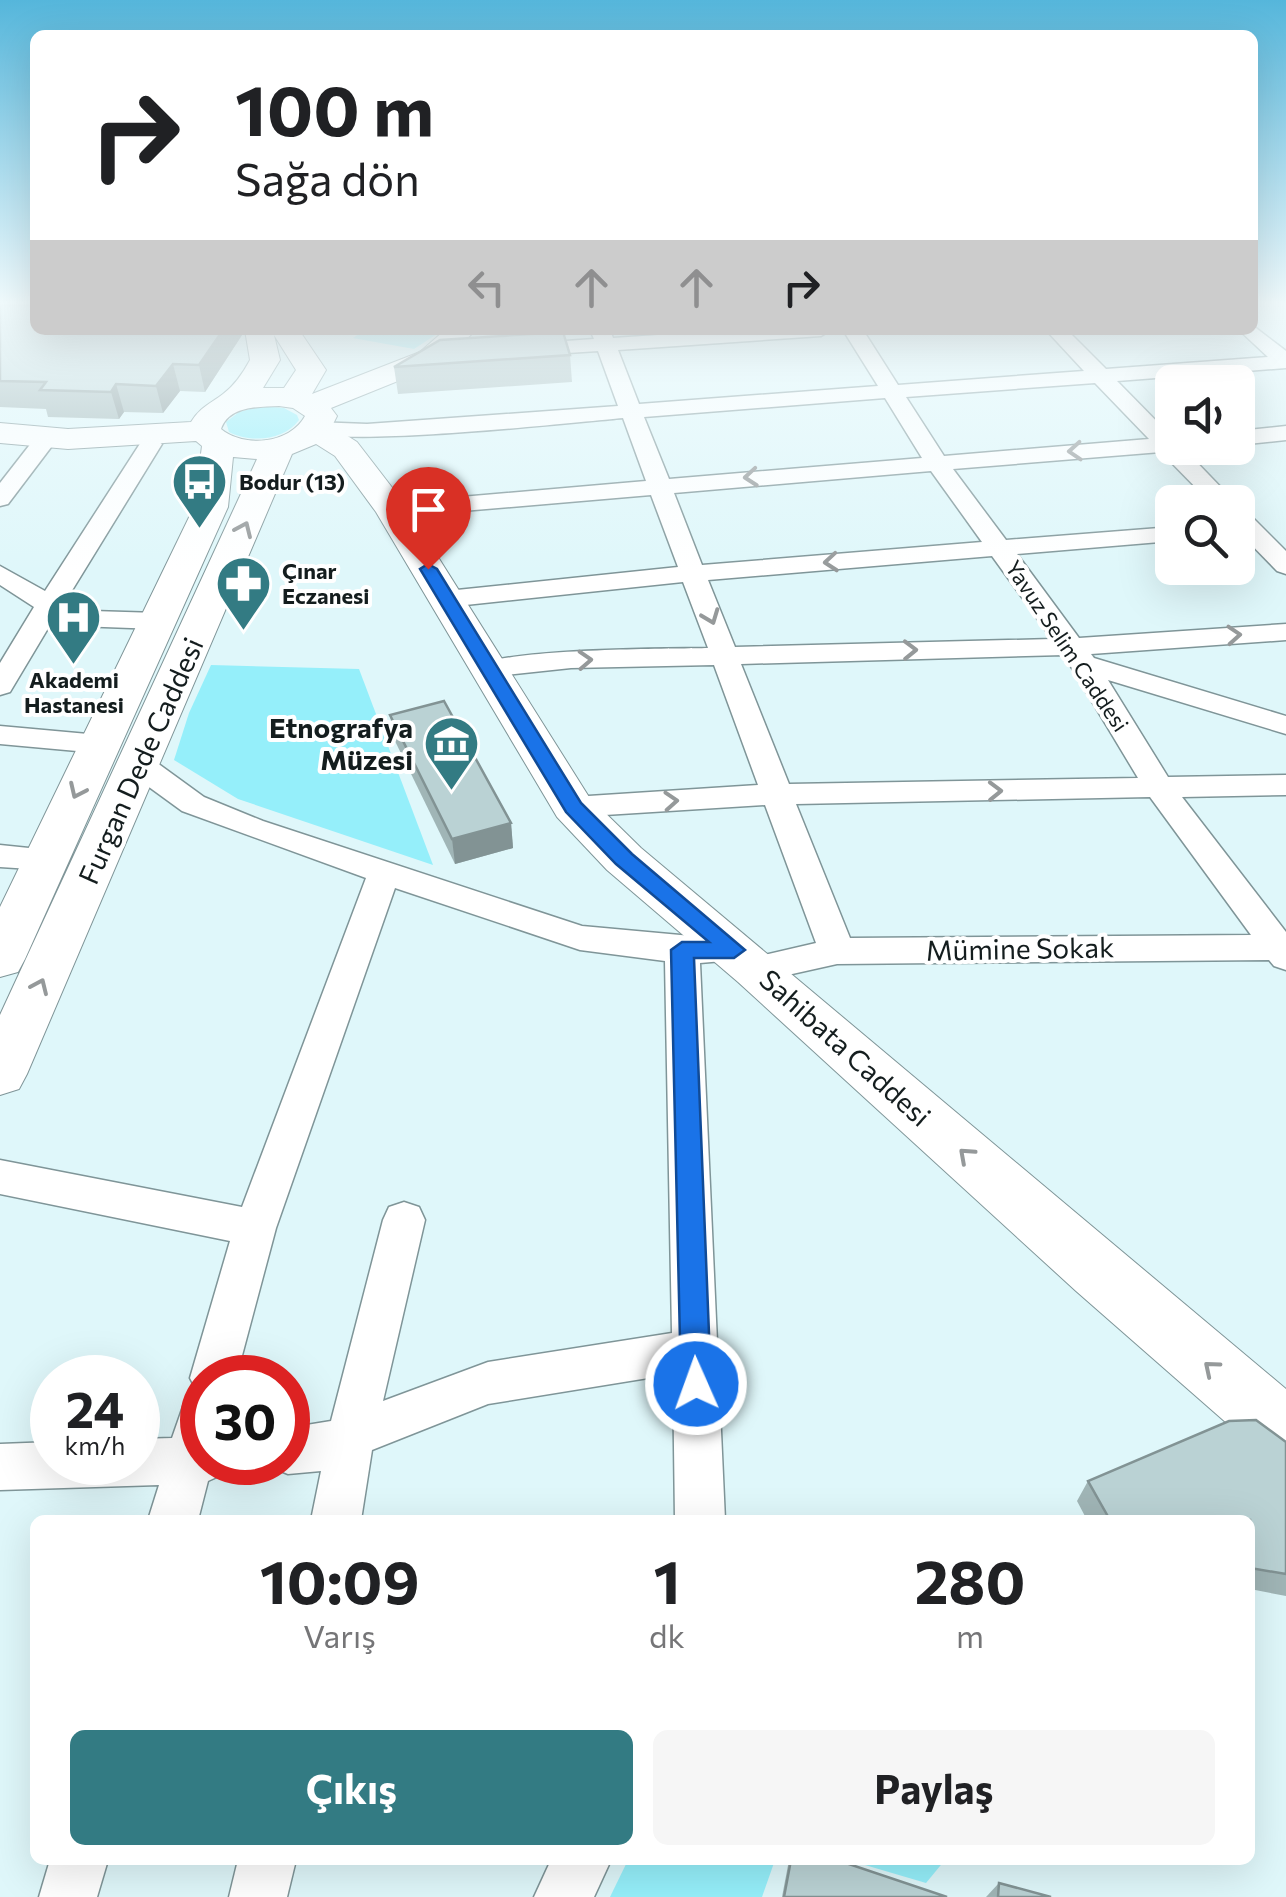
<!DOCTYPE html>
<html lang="tr">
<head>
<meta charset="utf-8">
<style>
	body { margin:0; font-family:Commissioner,sans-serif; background:#f6f6f6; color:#202124; height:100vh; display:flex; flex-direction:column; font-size:38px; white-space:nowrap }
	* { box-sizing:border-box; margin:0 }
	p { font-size:32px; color:#757577 }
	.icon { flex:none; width:55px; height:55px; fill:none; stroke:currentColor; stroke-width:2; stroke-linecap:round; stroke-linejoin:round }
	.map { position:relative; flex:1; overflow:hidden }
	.side { position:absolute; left:30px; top:1515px; width:1225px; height:350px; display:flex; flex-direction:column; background:#fff; border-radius:15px; box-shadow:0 10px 40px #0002 }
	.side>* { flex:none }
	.guide { position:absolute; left:30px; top:30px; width:1228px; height:305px; border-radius:15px; box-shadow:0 10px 40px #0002; background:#fff; color:#202124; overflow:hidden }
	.buttons { position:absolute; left:1155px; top:365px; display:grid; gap:20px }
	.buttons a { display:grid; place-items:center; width:100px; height:100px; border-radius:15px; background:#fff; box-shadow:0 10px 40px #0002; font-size:50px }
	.speed { position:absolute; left:30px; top:1355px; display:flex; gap:20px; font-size:50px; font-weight:700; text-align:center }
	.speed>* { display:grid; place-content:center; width:130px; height:130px; border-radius:50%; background:#fff; box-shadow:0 10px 40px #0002; line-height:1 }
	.speed small { font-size:25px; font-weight:400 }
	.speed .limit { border:15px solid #d22; background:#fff; color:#111 }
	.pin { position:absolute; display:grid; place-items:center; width:85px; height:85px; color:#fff; margin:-102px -42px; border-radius:50% 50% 50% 0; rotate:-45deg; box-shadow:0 0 10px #0007 }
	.pin .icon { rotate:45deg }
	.me { position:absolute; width:110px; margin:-55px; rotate:358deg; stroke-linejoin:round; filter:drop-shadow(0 0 8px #0008) }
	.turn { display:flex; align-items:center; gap:35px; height:210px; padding:0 40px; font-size:45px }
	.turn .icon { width:130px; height:130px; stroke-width:2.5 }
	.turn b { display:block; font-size:70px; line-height:85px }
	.lanes { display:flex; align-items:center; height:95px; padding:0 40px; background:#0003; justify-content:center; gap:50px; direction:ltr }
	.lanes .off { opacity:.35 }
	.eta { display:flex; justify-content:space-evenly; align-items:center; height:170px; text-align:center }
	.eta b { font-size:60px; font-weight:700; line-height:70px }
	.button { display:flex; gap:20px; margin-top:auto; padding:20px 40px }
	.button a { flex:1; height:115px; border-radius:15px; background:#337b83; color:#fff; font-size:40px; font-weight:700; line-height:115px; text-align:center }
	.button a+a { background:#f6f6f6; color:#202124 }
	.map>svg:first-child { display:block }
</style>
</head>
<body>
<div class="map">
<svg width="1286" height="1897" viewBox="0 0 1286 1897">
	<rect width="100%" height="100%" fill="#dff7fa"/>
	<g fill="#95effa">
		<path d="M365,330h78l-29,19 -61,-11z"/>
		<path d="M262,406l22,2 13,7 2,5c-15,21 -49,23 -70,12l-3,-10 13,-10z"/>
		<path d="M211,665l148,4 74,196 -195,-66 -64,-39 15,-47z"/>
		<path d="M628,1860h147l-13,37h-152z"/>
		<path d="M848,1860h97l-19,23z"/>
	</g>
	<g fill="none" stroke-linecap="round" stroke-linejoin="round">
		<defs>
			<g id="street">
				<path d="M1252,325l34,26v17l-169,13 55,56v11h11l52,54h-25l-49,-50 -208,17 53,71 166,-13v14l-155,13 62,84 207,-14v16l-195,14 3,4 192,58v18l-178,-54 60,97 118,-2v20l-104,2 104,135v38l-12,-4 -5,-6 -432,4 -81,18 -13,-4 -5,-9 5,-9 73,-17 -51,-138 -192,12 -11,-3 -5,-7 5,-7 11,-3 185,-12 -44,-120 -143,3 -83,9 -14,-8c16,-21 198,-20 234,-21l-25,-66 -236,25 -13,-8 13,-8 231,-24 -27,-72 -259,22 -12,-7 12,-7 254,-22 -23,-63c-46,4 -298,32 -319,11l11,-7 52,2 251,-18 -20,-55 -75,5 -10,-6 10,-6 71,-5 -4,-9h20l3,8 119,-8h99l-10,6 -203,14 21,54 239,-18 -35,-56h20l35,55 186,-14 -38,-41h21l39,39 162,-12 -29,-27h13zM1095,383l54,56 -205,17 -38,-59zM885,398l37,60 -253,21 -25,-62zM931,471l51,71 -280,23 -28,-72zM992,556l60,83 -317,8 -27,-67zM1064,655l74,123 -349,6 -48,-120zM1150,797l101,138 -401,3 -54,-134z"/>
				<path d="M1286,426v14l-48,5v-14z"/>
				<path d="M47,431l11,7 -50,66 -8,2v-23l39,-50z"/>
				<path d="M151,437l11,7 -102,166 98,3 13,8 -13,8 -108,-4 -40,67 -10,3v-32l34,-56 -34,-22v-19l45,25 98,-152z"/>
				<path d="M1238,510l9,2 39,39v23l-9,-3 -39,-40z"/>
				<path d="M0,726l99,9 11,2 4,7 -4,7 -11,2 -99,-9z"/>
				<path d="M138,754l11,3 55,40 59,24 319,105 164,15 6,9 -6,9 -46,4 25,557h-50l-2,-146 -185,30 -116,46 -11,70h-50l10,-49 -33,3 -17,-7 -2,-5h19v-34l43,-7 52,-201 6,-13 15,-5 15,5 6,13 -42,181 105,-39 184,-29 -7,-372 -85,-11 -185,-62 -119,340 -40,150h-34v84h23l-6,14 -11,5 -10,39h-50l11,-35 -159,5v-46l52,-2v20h86v-23l34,-1 14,-40 12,-5 -8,-15 40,-137 -230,-47v-34l242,47 124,-329 -184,-67 -55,-40 -4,-7 4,-7z"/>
				<path d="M0,845l58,6 4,8 -4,8 -12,3 -46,-3z"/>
				<path d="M50,1860h58l-11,37h-58z"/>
				<path d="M238,1860h58l-9,37h-58z"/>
				<path d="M551,1860h60l-17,37h-60z"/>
			</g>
			<path id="secondary" d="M245,330h54l27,40 -14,24 108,-42 25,-22h31l-36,34 -109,44 6,8 -5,10 25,16 47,61 185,294 52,51 645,541v74l-24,-9 -186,-163 -338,-309 -131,-112 -50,-53 -181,-305 -41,-56 -19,-12 -24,10 -265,620 -8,15 -19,6v-80l257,-556 -24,-2 -5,50 -203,452 -7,13 -18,5v-70l194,-400 8,-61 -6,-5 -128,8 -68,-6v-20l68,6 123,-7c9,-15 19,-18 32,-28 12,-9 20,-21 27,-34zM274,335l22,35 -12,18h-21l17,-28zM279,406l14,2 12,8c-15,28 -61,32 -84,13 8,-23 37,-22 58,-23z"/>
		</defs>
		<use href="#street" stroke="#7f9598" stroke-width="3"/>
		<use href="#secondary" stroke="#7f9598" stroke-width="2"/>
		<use href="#street" fill="#fff" fill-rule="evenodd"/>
		<use href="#secondary" fill="#fff" fill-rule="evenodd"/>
	</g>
	<g fill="#a0b5b6">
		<path d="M0,305l242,30 -37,57 -25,-1 -17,22 -39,-1 -5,7 -71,-2 -2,-8 -46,-2z"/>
		<path d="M570,355l2,27 -174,12 -4,-27z"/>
		<path d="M390,715l121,108 2,25 -58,16 -61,-125z"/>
		<path d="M1286,1442v154l-36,-7v-69h-163l-10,-19 11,-20z"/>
		<path d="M789,1860h48l110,37h-165z"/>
		<path d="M999,1883l52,14h-65z"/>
	</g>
	<g fill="#829394">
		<path d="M223,330h18l1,5 -37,57 -6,-27z"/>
		<path d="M173,364l7,27 -17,22 -7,-27z"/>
		<path d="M116,384l8,28 -5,7 -8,-27z"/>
		<path d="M511,823l2,25 -58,16 -3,-25z"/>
	</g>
	<g fill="#bad2d4" stroke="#829394" stroke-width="2.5">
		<path d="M0,305h35v25h188l-24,35 -26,-1 -17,22 -40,-2 -5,8 -71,-2 6,-8 -46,-1z"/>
		<path d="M563,332l7,23 -176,12 46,-27z"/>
		<path d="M444,701l67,122 -59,16 -62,-124z"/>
		<path d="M1256,1420l30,22v132l-36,-6v-48h-140l-22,-39 141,-60z"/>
		<path d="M791,1860h46l110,37h-163z"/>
		<path d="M999,1883l52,14h-53z"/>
	</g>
	<defs><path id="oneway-chevron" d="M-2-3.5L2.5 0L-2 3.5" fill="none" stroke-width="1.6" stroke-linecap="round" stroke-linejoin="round" transform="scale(2.5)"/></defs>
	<g stroke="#95999a">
		<use href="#oneway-chevron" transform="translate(1075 451) rotate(176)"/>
		<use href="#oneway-chevron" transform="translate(751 477) rotate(175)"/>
		<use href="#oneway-chevron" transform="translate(244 529) rotate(-66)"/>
		<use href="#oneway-chevron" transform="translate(831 562) rotate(175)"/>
		<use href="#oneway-chevron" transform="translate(711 617) rotate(69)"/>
		<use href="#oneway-chevron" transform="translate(1234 635) rotate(-4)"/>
		<use href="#oneway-chevron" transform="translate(910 650) rotate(-1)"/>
		<use href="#oneway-chevron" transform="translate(585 660) rotate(-3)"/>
		<use href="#oneway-chevron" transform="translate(77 791) rotate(115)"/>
		<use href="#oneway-chevron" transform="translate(995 791) rotate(-1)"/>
		<use href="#oneway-chevron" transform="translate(671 801) rotate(-4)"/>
		<use href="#oneway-chevron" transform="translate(40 986) rotate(-66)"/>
		<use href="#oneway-chevron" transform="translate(966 1155) rotate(-138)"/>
		<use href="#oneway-chevron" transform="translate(1211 1368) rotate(-140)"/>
	</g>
	<linearGradient id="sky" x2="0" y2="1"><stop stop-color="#55b6db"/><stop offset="0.53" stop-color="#f1fbfd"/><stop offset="1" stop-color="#f1fbfd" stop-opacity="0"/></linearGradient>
	<rect width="1286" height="571" fill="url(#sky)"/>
	<path fill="#1a73e8" stroke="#114b97" stroke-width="2.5" d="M428,564l9,5 144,234 51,51 113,96 -11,8h-40l17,426 -5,10 -10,4 -11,-4 -4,-10 -10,-434 11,-8h27l-93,-78 -50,-52 -146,-243z"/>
	<defs>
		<symbol id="bus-pin" viewBox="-11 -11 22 30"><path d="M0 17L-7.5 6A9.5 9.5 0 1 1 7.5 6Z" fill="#337b83" stroke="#fff"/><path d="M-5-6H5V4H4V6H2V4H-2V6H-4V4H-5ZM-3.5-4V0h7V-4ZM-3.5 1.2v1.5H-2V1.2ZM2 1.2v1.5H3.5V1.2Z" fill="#fff"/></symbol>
		<symbol id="pharmacy-pin" viewBox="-11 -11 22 30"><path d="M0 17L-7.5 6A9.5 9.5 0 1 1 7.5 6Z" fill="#337b83" stroke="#fff"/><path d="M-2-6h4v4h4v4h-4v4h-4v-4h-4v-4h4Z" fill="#fff"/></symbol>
		<symbol id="hospital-pin" viewBox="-11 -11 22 30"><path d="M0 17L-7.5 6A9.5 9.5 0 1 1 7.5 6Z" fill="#337b83" stroke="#fff"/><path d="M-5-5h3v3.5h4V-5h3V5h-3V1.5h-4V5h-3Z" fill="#fff"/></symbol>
		<symbol id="museum-pin" viewBox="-11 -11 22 30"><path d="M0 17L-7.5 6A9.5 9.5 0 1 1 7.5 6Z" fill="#337b83" stroke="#fff"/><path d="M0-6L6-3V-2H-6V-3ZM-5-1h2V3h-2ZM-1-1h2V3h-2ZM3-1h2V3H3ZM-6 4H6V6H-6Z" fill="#fff"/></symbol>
	</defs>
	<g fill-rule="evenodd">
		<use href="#bus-pin" x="168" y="450" width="63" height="86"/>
		<use href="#pharmacy-pin" x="212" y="552" width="63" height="86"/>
		<use href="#hospital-pin" x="42" y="586" width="63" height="86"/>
		<use href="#museum-pin" x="420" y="712" width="63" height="86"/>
	</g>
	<g text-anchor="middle" stroke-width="8" stroke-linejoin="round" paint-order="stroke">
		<g font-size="22" font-weight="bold" fill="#141d1e" stroke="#fff" text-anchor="start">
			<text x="239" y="490">Bodur (13)</text>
			<text x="282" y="579">Çınar<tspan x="282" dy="25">Eczanesi</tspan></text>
			<text x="74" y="688" text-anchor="middle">Akademi<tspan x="74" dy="25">Hastanesi</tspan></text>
		</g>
		<g font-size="22" fill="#141d1e" stroke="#fff">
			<text transform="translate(1067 646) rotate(56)" y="8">Yavuz Selim Caddesi</text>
		</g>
		<g font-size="28" font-weight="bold" fill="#141d1e" stroke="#fff" text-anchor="end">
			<text x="413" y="738">Etnografya<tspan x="413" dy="32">Müzesi</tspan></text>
		</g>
		<g font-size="28" fill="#141d1e" stroke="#fff">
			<text transform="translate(141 761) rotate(-66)" y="10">Furgan Dede Caddesi</text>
			<text transform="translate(1020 949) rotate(-1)" y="10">Mümine Sokak</text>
			<text transform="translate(845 1048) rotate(42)" y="10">Sahibata Caddesi</text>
		</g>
	</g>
</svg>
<div class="buttons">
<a><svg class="icon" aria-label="sound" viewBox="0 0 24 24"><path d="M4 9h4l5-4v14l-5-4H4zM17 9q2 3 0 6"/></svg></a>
<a><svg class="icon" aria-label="search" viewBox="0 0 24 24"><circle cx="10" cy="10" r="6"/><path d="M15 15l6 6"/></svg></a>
</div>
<div class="speed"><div>24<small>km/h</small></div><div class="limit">30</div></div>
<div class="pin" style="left:428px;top:569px;background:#d93025"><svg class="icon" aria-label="arrive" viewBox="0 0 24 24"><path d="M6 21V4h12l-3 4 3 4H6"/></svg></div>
<svg class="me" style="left:696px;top:1384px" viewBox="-20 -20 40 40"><circle r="17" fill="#1a73e8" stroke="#fff" stroke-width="3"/><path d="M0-11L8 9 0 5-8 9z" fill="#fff"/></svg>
<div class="guide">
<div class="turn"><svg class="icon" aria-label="right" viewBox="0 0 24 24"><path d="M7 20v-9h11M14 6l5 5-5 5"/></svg><div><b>100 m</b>Sağa dön</div></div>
<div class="lanes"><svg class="icon off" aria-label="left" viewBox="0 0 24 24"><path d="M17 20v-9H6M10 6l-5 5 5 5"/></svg><svg class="icon off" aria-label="ahead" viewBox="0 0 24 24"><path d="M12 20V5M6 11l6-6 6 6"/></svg><svg class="icon off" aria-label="ahead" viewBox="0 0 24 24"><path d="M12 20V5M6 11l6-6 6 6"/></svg><svg class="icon" aria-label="right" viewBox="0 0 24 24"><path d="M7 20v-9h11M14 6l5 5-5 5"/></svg></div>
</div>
<section class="side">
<div class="eta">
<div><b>10:09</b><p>Varış</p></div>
<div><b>1</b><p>dk</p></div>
<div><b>280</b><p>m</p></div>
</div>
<div class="button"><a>Çıkış</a><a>Paylaş</a></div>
</section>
</div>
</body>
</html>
